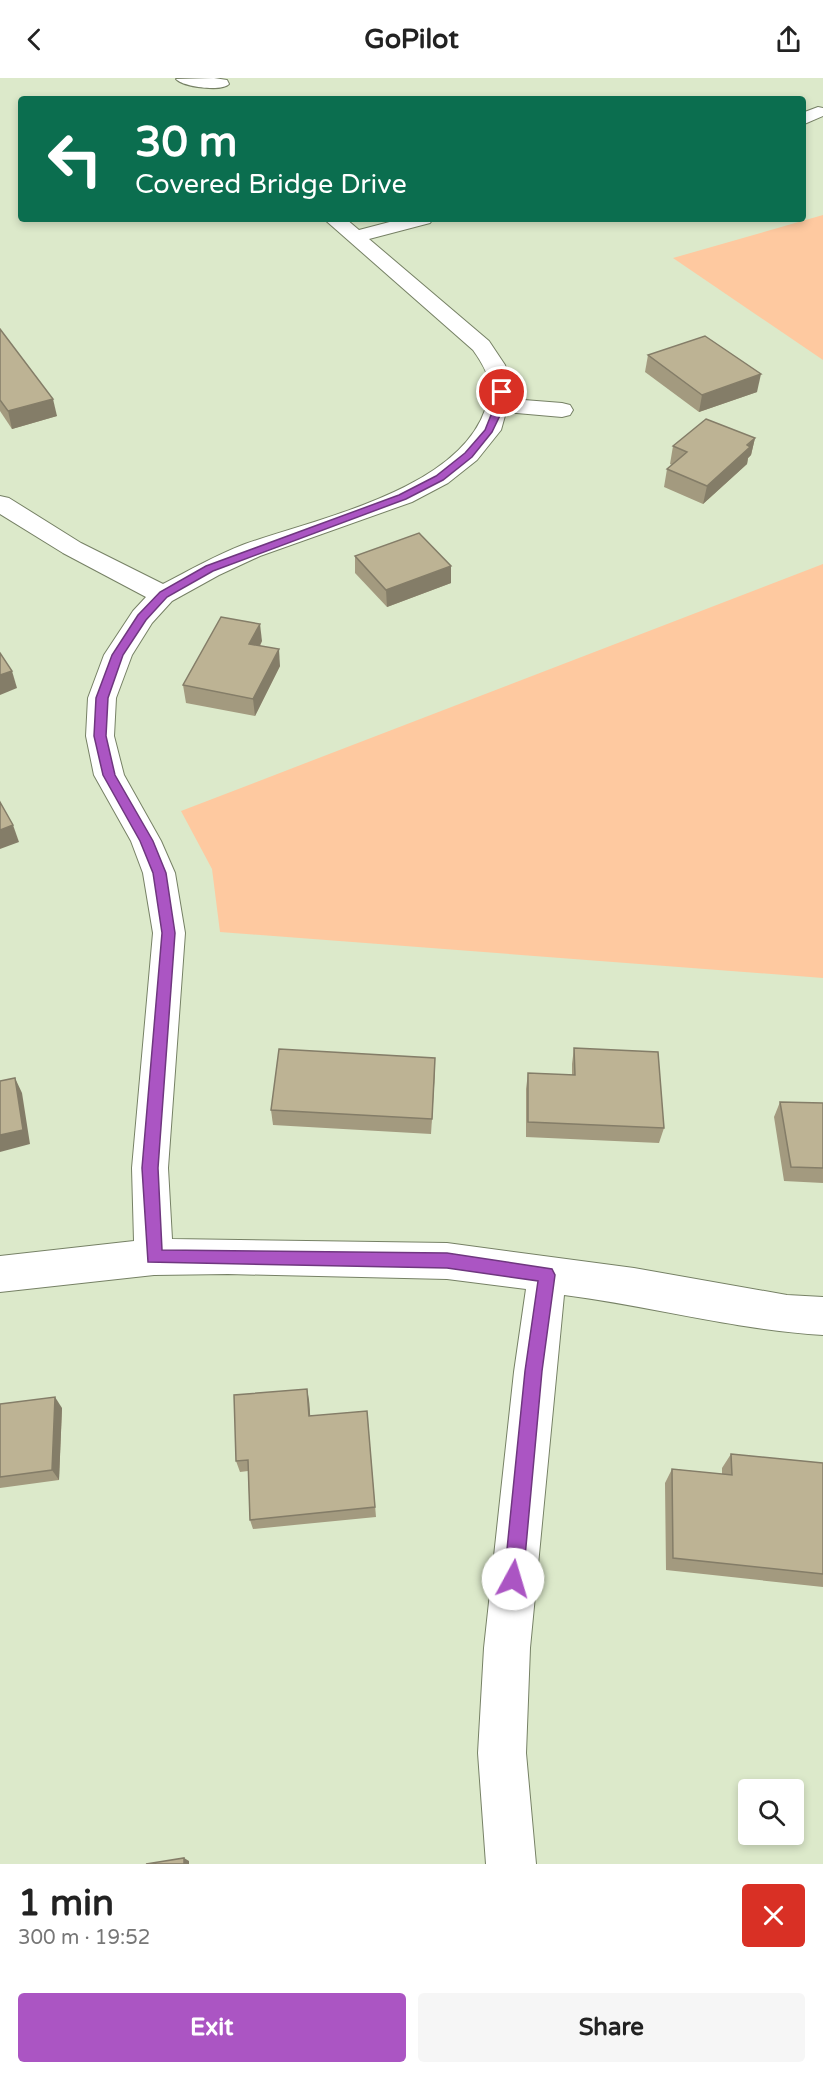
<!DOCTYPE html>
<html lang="en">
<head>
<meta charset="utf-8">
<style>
	body { margin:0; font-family:"Varela Round",sans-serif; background:#f6f6f6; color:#222; height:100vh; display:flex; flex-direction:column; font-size:22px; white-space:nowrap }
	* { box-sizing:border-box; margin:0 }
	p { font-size:20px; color:#767676 }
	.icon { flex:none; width:33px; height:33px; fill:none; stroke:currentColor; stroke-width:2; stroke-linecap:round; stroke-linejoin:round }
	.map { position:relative; height:1786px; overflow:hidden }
	.panel { display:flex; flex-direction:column; background:#fff; flex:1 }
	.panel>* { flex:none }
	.hud { position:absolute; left:18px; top:18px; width:788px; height:126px; border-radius:6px; box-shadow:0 3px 9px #0003; background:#0b6e4f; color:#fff; overflow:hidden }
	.buttons { position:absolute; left:738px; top:1701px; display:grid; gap:12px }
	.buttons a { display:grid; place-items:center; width:66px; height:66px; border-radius:6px; background:#fff; box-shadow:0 3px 9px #0003; font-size:30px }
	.pin { position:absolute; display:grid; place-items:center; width:51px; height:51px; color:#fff; margin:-26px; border:3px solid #fff; border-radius:50%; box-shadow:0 2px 6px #0007 }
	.me { position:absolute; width:66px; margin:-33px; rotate:6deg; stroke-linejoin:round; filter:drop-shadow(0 0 4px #0008) }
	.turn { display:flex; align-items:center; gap:21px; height:126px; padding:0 18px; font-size:27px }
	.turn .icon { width:78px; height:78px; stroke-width:2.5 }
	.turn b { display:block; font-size:42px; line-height:51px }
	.round { display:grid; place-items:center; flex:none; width:63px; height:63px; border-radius:6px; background:#f6f6f6 }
	.headline { display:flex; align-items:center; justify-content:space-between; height:102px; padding:0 18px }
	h1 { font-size:36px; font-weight:700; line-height:45px }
	.cta { display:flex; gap:12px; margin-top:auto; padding:12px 18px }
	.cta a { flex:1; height:69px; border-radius:6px; background:#ab55c3; color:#fff; font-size:24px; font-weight:700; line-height:69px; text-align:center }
	.cta a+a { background:#f6f6f6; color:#222 }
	header { display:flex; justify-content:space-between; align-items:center; height:78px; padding:0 18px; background:#fff; font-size:27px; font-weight:700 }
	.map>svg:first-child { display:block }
</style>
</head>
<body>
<header><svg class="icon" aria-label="back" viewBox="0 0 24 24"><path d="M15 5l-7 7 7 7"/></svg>GoPilot<svg class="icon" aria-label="share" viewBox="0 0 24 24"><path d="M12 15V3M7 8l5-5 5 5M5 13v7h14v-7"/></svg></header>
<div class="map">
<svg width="823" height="1786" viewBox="0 0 823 1786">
	<rect width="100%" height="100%" fill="#dce9ca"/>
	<g fill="#fec9a0">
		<path d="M823,137v145l-150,-102z"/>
		<path d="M823,486v414l-603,-46 -8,-63 -31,-58z"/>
	</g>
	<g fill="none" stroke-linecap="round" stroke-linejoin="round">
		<defs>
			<g id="minor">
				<path d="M214,0l13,2 2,4c-7,8 -46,3 -53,-5z"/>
				<path d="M818,29l5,1v8l-21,9v-12z"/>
				<path d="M324,141h22l13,11 42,-11h32l-3,4 -61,16 120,102 16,24 8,27 -2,7 51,4 8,2 3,5 -3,5 -8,2 -56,-5 -5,18 -24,30 -29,23 -36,19 -152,54 -41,19 -47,26 -20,22 -20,32 -16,43 -2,38 10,39 37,66 14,32 10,60 -17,235 4,71 275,4 187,25 153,27 36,2v38c-87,-5 -173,-29 -259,-40l-34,353 -4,105 10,111h-50l-8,-111 6,-105 30,-276 12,-83 -79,-10 -219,-5 -74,1 -154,17v-36l134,-15 -2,-73 21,-235 -10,-60 -12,-32 -37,-66 -8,-39 2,-38 16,-43 29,-44 13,-14 -83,-44 -63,-39v-18l9,2 72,45 82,41c27,-14 53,-29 82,-40 74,-26 212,-54 240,-134 1,-5 6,-13 6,-18 0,-14 -10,-31 -18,-42z"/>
			</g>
		</defs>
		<use href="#minor" stroke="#768165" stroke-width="2"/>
		<use href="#minor" fill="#fff" fill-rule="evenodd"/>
	</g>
	<g fill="#a39a7f">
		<path d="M0,251l57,87 -45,13 -12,-18z"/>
		<path d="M648,277l109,37 -58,20 -54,-40z"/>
		<path d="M755,360l-4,17 -3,3 -1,6 -44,40 -39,-17 3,-18 5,-4 -2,-1 3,-18z"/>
		<path d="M355,478l96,27 -64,24 -32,-34z"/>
		<path d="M262,563l-2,5 20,20 -25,50 -69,-13 -3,-18z"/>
		<path d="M574,970l90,80 -5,15 -133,-6v-48l2,-16 44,2v-11z"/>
		<path d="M435,995l-4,61 -158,-9 -2,-15z"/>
		<path d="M780,1024l43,1v80l-39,-2 -10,-64z"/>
		<path d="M309,1322l1,16 57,-5 9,106 -123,12 -3,-9 -2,-49 -8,1 -4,-11z"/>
		<path d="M0,1326l62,4 -3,72 -59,8z"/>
		<path d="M731,1376l92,9v124l-157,-17 -1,-87 7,-14 50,5v-6z"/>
	</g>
	<g fill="#847d68">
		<path d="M761,296l-4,18 -58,20 3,-17z"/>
		<path d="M53,321l4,17 -45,13 -4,-18z"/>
		<path d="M755,360l-4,17 -3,3 -1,6 -44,40 4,-18z"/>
		<path d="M451,488v17l-64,24 -1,-17z"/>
		<path d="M260,546l2,17 -11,20 -2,-17z"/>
		<path d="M279,571l1,17 -25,50 -2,-17z"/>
		<path d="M12,593l5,17 -17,7v-20z"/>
		<path d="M13,747l6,17 -19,7v-19z"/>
		<path d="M15,1000l7,15 8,51 -30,8v-17z"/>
		<path d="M307,1311l2,11 2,27 -2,-11z"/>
		<path d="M55,1319l7,11 -3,72 -7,-10z"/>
		<path d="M184,1780l5,3v3h-5z"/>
	</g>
	<g fill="#bdb394" stroke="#847d68" stroke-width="1.5">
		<path d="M0,251l53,70 -45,12 -8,-11z"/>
		<path d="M705,258l56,38 -59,21 -54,-40z"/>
		<path d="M706,341l49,19 -8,7 3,2 -43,39 -40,-17 20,-17 -14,-6z"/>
		<path d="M419,455l32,33 -65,24 -31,-34z"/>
		<path d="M221,539l39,7 -11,20 30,5 -26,50 -70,-14z"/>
		<path d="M0,575l12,18 -12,4z"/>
		<path d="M0,724l13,23 -13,5z"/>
		<path d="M574,970l84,4 6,76 -136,-6v-49l47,2z"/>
		<path d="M279,971l156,9 -3,61 -161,-9z"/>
		<path d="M15,1000l8,52 -23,5v-54z"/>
		<path d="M780,1024l43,1v65l-32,-1z"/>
		<path d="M307,1311l2,27 58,-5 8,96 -125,13 -2,-60 -12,1 -2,-66z"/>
		<path d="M55,1319l-3,73 -52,7v-73z"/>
		<path d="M731,1376l92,9v111l-150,-16 -1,-89 60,6z"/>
		<path d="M184,1780v6h-38z"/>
	</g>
	<path fill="#ab55c3" stroke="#6f377f" stroke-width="1.5" d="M502,312l5,2 -2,13 -13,27 -20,25 -29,23 -37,19 -193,72 -46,26 -21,23 -23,35 -15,43 -2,38 9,39 38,66 13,32 9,60 -17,235 4,82 285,3 105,16 3,6 -13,96 -19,208 -3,6 -7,3 -6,-3 -3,-6 21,-208 13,-90 -91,-13 -299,-6 -6,-94 20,-235 -9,-60 -13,-32 -37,-66 -9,-39 2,-38 16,-43 26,-40 22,-23 46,-26 193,-71 37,-19 29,-23 20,-23 10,-25 2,-13z"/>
</svg>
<div class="buttons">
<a><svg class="icon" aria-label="search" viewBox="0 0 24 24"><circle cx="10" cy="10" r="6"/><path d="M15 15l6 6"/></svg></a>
</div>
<div class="pin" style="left:502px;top:314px;background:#d93025"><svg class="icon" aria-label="arrive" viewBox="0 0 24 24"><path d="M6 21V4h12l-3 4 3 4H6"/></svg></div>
<svg class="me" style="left:513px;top:1501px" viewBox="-20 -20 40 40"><circle r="19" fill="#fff"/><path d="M0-13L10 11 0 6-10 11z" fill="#ab55c3"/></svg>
<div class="hud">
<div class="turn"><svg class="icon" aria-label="left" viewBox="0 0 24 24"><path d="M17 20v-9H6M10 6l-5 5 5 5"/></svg><div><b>30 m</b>Covered Bridge Drive</div></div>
</div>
</div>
<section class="panel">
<div class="headline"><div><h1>1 min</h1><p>300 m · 19:52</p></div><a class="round" style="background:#d93025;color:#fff"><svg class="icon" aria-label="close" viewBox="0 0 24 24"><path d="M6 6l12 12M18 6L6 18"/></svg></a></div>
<div class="cta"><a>Exit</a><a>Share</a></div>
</section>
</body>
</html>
